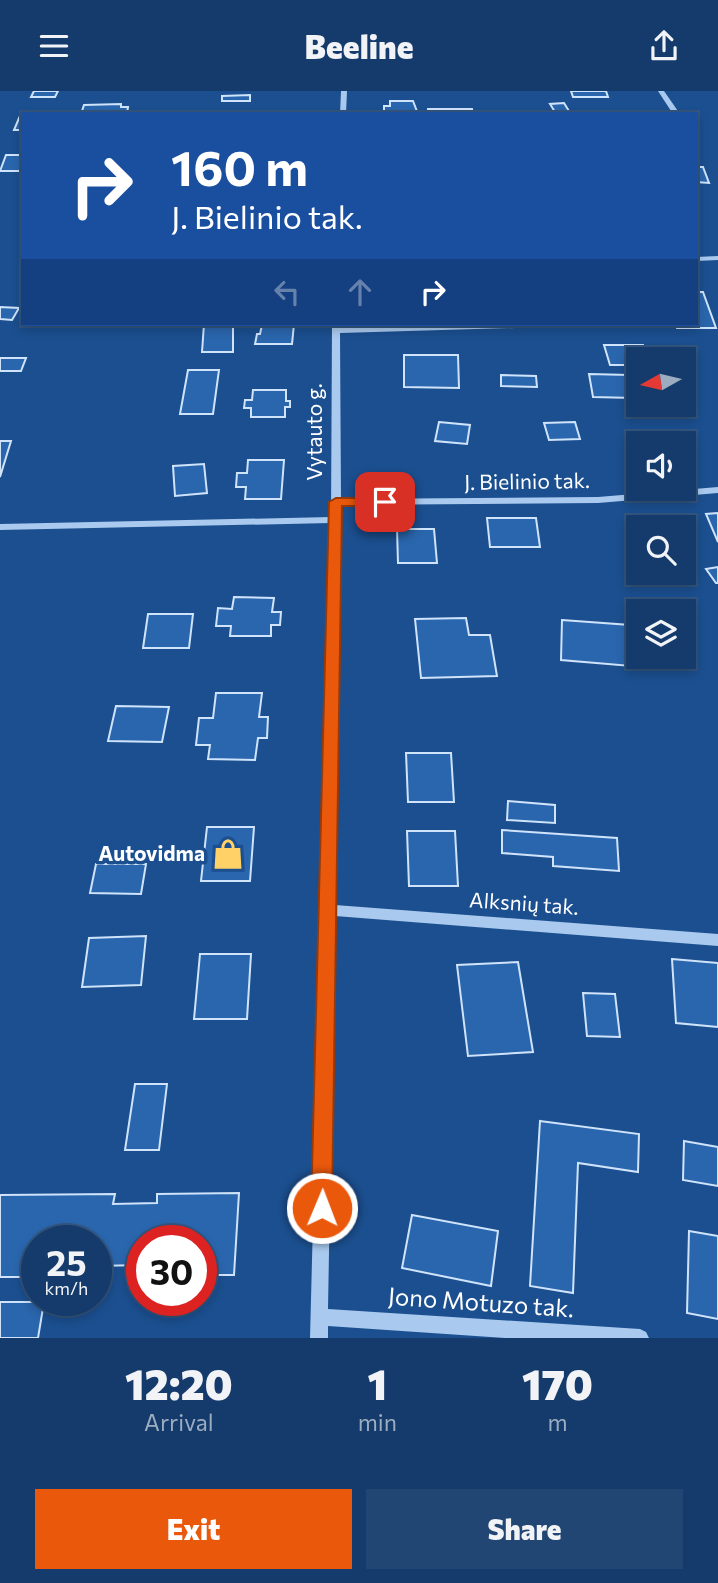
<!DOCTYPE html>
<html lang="en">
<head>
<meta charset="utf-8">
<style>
	body { margin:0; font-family:Commissioner,sans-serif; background:#214673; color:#f1f3f6; height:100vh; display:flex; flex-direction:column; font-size:26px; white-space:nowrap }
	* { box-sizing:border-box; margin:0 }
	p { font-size:23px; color:#9dadc1 }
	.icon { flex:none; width:38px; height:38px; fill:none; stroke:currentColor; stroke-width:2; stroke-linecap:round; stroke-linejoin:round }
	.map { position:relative; height:1247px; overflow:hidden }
	.sheet { display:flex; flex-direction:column; background:#143b6b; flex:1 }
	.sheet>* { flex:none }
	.top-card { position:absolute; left:21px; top:21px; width:677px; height:214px; border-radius:0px; box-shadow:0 4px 10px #0003,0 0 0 2px #33557e; background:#1a4fa0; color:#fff; overflow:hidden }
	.needle { width:46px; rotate:262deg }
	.tools { position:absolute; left:626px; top:256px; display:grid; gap:14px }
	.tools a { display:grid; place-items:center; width:70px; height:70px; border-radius:0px; background:#143b6b; box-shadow:0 4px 10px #0003,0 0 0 2px #33557e; font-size:35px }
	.speed { position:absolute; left:21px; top:1134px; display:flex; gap:14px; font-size:35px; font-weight:700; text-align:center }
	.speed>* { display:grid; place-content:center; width:91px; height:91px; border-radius:50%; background:#143b6b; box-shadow:0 4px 10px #0003,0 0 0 2px #33557e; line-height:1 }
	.speed small { font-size:18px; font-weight:400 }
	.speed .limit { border:10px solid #d22; background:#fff; color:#111 }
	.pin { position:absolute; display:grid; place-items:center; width:60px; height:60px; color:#fff; margin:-30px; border-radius:14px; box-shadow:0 4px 10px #0006 }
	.me { position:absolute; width:77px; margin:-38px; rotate:1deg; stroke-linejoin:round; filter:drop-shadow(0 0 5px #0008) }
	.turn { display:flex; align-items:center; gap:24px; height:147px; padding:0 35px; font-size:32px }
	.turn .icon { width:91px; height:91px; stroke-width:2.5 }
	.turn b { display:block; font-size:49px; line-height:60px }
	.lanes { display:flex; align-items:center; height:66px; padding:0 35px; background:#0003; justify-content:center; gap:35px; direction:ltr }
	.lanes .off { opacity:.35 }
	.eta { display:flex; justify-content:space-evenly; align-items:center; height:119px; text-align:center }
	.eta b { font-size:42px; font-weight:800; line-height:49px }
	.action { display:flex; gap:14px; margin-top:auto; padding:14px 35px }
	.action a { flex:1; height:80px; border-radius:0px; background:#ea580c; color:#fff; font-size:28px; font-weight:800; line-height:80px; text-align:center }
	.action a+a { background:#214673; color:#f1f3f6 }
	header { display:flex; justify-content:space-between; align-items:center; height:91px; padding:0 35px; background:#143b6b; font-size:32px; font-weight:800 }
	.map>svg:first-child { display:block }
</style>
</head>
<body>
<header><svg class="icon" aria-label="menu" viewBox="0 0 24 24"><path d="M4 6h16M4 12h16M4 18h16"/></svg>Beeline<svg class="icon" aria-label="share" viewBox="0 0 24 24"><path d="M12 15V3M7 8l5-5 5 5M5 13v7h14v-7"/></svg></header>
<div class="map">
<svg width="718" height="1247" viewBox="0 0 718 1247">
	<rect width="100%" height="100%" fill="#1b4f8f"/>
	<g fill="#2a66ad" stroke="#cfe3fa" stroke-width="2">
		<path d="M34,0h24l-3,6h-24z"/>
		<path d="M571,0h35l2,6h-35z"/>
		<path d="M250,4v6h-28v-5z"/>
		<path d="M390,10h23l5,13h-34v-8h6z"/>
		<path d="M564,12l5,8 -14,1 -5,-8z"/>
		<path d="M121,13v3h7l-1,7h-46l3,-9z"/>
		<path d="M428,18h44l1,5h-45z"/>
		<path d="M22,20h32l-1,3h-30v16h-9z"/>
		<path d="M6,64h17v16h-23z"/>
		<path d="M696,76h7l6,16 -13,-1z"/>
		<path d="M696,201h7l13,36h-39l-2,-4h21z"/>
		<path d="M0,216l19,1 -7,12 -12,-1z"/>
		<path d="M204,233h29v28h-31z"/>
		<path d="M258,233h36l-2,20h-37l2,-10h3l2,-9z"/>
		<path d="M604,254h39l4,14h-8v6h-29z"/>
		<path d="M404,264h54l1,33 -55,-1z"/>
		<path d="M0,267h26l-5,13h-21z"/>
		<path d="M188,279h31l-6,44h-33z"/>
		<path d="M589,283l40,1 5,23 -41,-1z"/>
		<path d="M501,284l35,1 1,11 -36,-1z"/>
		<path d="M253,299h33v11h4v6h-5v10h-34v-9h-7l1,-8h7z"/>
		<path d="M439,331l31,3 -3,19 -32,-3z"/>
		<path d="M575,331l5,17 -31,1 -5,-17z"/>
		<path d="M0,350h11l-11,36z"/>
		<path d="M248,369h36l-3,39h-36l1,-12h-10l1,-14h10z"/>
		<path d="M204,373l3,29 -32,3 -2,-30z"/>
		<path d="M718,422v29l-12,-28z"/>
		<path d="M487,427h49l4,29h-50z"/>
		<path d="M397,438h37l3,34h-39z"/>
		<path d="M718,476v16h-2l-10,-14z"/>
		<path d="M234,506l40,1 -2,14h9l-1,13h-9v11h-41l1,-10h-15l2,-18 14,1z"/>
		<path d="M148,523h45l-4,34h-46z"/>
		<path d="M466,527l3,17h21l7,41 -76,2 -6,-59z"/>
		<path d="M562,529l68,5 1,41 -70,-6z"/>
		<path d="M216,602h46l-3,24h9l-1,21h-9l-3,22 -47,-1 2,-14h-14l3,-27h14z"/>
		<path d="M116,615l53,1 -7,35 -54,-1z"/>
		<path d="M406,662h45l3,49h-46z"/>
		<path d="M508,710l47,4v18l-48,-3z"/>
		<path d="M207,736h47l-4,54h-49z"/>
		<path d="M502,739l115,8 2,33 -66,-5v-9l-51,-4z"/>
		<path d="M407,740h48l3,55h-49z"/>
		<path d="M96,773h50l-5,30 -51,-1z"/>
		<path d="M146,845l-5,49 -59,2 7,-49z"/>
		<path d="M200,863h51l-4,65h-53z"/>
		<path d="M672,868l46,4v64l-42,-4z"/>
		<path d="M518,871l15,90 -65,4 -11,-91z"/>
		<path d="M583,902l32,1 5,43 -33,-1z"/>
		<path d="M135,993h32l-8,66h-34z"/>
		<path d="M540,1030l99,13 -1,38 -60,-9 -5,130 -43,-7z"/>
		<path d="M684,1050l34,6v39l-35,-6z"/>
		<path d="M239,1102l-5,82h-33v-34h-59v24l-46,1v-25h-59v36h-37v-82l115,-1 -2,10 44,-1v-9z"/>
		<path d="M412,1124l86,16 -7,55 -89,-18z"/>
		<path d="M689,1140l29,5v83l-31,-6z"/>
		<path d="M0,1211h44l-6,36h-38z"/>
	</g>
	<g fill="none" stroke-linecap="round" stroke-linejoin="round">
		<g fill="#a9c9ee" fill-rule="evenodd">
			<path d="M341,0h6l-1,23h-6z"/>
			<path d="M658,0h6l16,23h-7z"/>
			<path d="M696,47l4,2v9l-4,2z"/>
			<path d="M718,165v4l-22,1v-4z"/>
			<path d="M332,233h8v4l135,-4h76l-4,3 -207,6 1,166 257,-2 120,-10v6l-120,10 -257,2 -6,400 383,29v12l-383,-30 -7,393 312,20 6,3 3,6h-144l-177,-12v12h-18l21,-815 -331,7v-6l331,-7z"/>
		</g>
	</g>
	<path fill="#ea580c" stroke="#983908" stroke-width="2" d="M336,407h49l7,4 -7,4h-43l-10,702 -3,8 -7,3 -8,-3 -3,-8 18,-706z"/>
	<defs>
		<symbol id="shop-bare" viewBox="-9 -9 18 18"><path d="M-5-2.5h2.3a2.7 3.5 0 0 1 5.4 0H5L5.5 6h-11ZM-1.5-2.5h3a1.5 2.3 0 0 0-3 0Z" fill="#ffd166" stroke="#1b4f8f" stroke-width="2.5" paint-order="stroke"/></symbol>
	</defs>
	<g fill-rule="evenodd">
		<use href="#shop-bare" x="206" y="741" width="44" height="44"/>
	</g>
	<g text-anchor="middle" stroke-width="7" stroke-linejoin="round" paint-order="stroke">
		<g font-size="21" fill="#fff" stroke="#1b4f8f">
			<text transform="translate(315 341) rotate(-90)" y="7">Vytauto g.</text>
			<text transform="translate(527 391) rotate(-1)" y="7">J. Bielinio tak.</text>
			<text transform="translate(524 813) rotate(4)" y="7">Alksnių tak.</text>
		</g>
		<g font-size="21" font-weight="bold" fill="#fff" stroke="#1b4f8f" text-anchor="end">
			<text x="205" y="770">Autovidma</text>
		</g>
		<g font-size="24" fill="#fff" stroke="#1b4f8f">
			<text transform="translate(481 1212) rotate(4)" y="8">Jono Motuzo tak.</text>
		</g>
	</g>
</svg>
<div class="tools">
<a><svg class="needle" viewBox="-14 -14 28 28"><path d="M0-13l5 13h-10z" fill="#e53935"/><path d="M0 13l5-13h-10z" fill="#9dadc1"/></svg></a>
<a><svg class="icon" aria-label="sound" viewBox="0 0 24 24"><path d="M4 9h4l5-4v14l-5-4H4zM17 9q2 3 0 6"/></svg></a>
<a><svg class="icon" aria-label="search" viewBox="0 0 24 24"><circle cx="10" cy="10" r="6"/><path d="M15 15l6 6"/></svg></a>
<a><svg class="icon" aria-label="layers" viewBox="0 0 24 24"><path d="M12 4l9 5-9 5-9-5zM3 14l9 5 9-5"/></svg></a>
</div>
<div class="speed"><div>25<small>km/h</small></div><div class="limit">30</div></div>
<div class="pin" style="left:385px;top:411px;background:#d93025"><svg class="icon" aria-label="arrive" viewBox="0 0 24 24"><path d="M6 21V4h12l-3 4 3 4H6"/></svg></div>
<svg class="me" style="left:322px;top:1117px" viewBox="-20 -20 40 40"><circle r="17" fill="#ea580c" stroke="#fff" stroke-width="3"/><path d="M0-11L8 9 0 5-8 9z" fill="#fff"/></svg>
<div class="top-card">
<div class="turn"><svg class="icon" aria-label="right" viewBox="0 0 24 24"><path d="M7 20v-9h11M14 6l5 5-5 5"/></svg><div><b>160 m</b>J. Bielinio tak.</div></div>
<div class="lanes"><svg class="icon off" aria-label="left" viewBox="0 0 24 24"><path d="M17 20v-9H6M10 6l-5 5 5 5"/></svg><svg class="icon off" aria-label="ahead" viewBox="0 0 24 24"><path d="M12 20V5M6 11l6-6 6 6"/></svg><svg class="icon" aria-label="right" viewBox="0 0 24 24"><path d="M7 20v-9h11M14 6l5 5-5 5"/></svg></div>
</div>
</div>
<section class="sheet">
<div class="eta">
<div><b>12:20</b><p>Arrival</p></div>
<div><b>1</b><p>min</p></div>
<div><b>170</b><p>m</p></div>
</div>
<div class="action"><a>Exit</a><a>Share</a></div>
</section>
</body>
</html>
